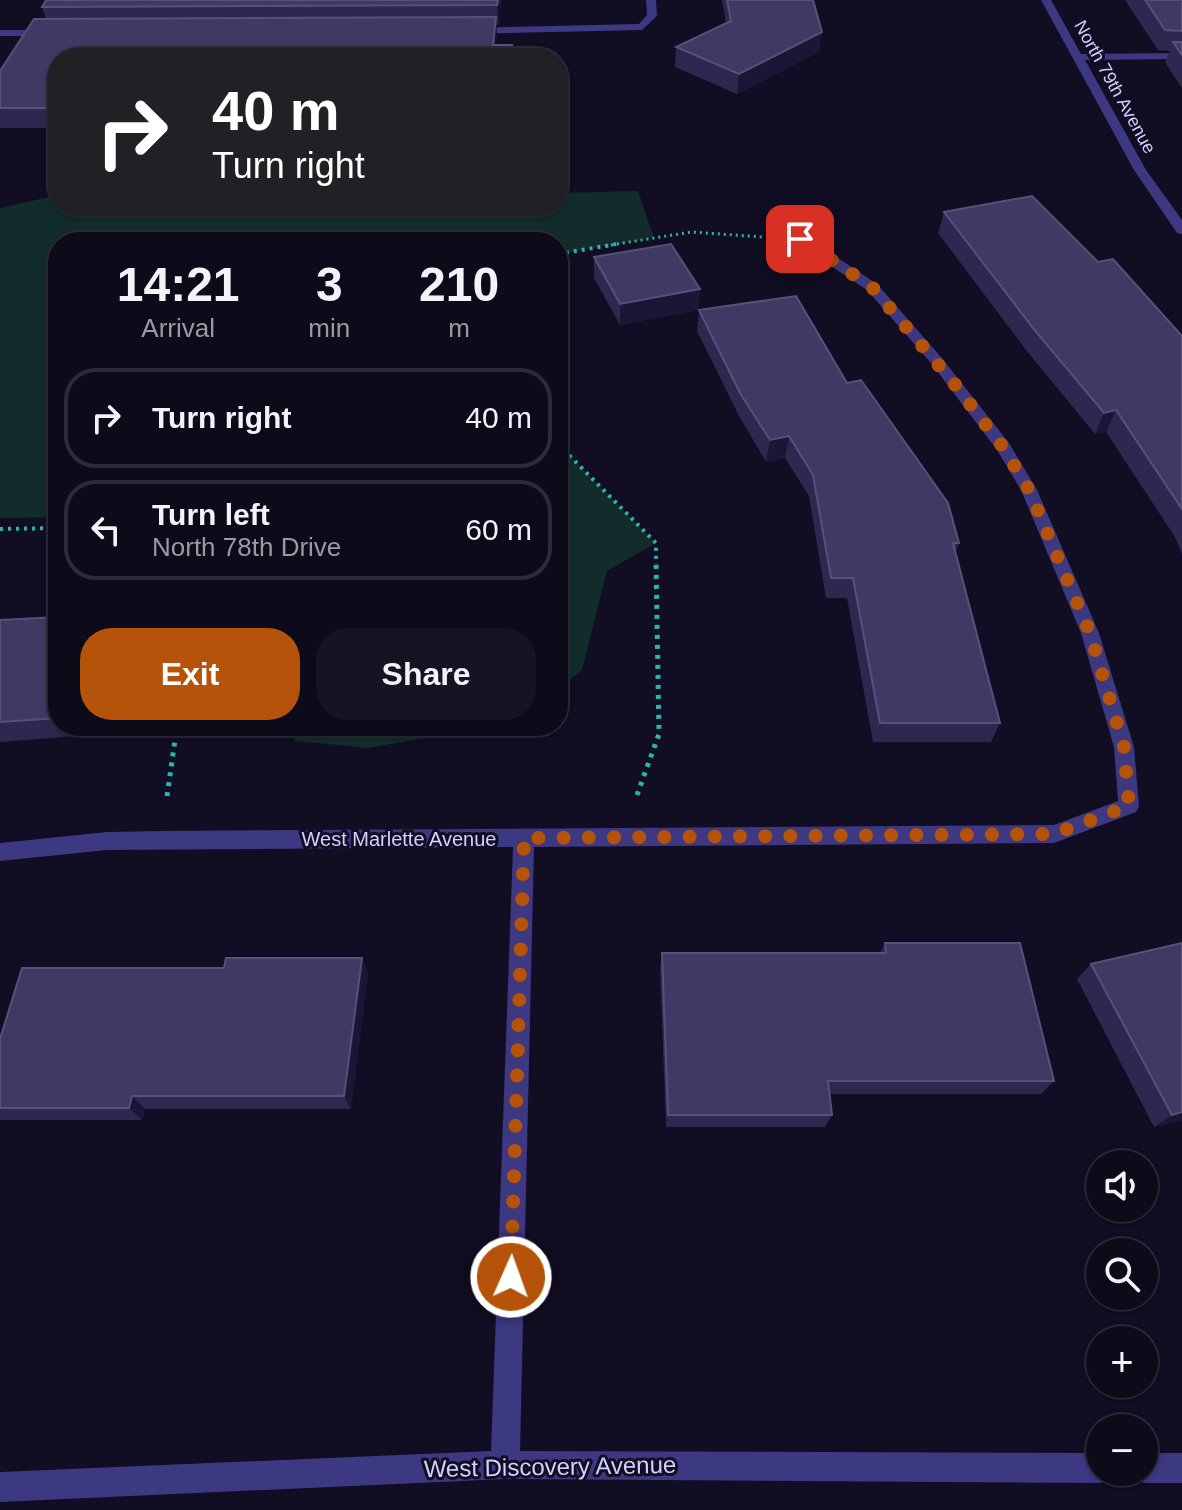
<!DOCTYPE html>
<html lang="en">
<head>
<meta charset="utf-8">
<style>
	body { margin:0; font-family:Arial,sans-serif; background:#161323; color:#f1f3f6; height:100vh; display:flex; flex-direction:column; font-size:30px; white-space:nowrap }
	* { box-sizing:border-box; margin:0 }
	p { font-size:26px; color:#9a9aa2 }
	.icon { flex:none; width:44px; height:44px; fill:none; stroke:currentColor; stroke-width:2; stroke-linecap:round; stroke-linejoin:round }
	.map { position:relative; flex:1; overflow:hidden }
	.drawer { position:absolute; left:48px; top:232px; width:520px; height:504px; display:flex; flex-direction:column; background:#0d0a1a; border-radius:32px; box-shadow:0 2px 6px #0004,0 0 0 2px #2d2b39 }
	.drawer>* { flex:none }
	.guide { position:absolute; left:48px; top:48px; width:520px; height:168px; border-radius:32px; box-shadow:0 2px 6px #0004,0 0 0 2px #2d2b39; background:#202124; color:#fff; overflow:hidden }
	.fabs { position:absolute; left:1086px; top:1150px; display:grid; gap:16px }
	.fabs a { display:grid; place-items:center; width:72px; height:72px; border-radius:50%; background:#0d0a1a; box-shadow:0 2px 6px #0004,0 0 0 2px #2d2b39; font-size:40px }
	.pin { position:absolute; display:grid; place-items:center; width:68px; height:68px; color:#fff; margin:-34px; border-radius:16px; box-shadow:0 4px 12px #0006 }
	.me { position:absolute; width:88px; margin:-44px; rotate:2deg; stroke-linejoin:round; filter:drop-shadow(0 0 6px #0008) }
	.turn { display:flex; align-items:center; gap:28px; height:168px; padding:0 32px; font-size:36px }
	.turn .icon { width:104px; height:104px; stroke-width:2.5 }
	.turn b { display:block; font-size:56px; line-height:68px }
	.eta { display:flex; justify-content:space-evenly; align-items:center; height:136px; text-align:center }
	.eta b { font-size:48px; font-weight:800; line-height:56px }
	.cta { display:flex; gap:16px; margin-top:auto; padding:16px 32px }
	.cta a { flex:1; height:92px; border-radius:32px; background:#b45309; color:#fff; font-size:32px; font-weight:800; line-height:92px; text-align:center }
	.cta a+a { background:#161323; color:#f1f3f6 }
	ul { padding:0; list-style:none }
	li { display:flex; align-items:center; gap:24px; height:100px; margin:0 16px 12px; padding:0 16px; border:4px solid #2d2b39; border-radius:32px }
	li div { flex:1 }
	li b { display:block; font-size:30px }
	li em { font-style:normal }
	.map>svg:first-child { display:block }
</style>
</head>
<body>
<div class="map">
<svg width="1182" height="1510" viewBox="0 0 1182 1510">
	<rect width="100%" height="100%" fill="#110d22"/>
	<g fill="#112c2b">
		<path d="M638,191l16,47 -96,16v-12h-500v275l-58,1v-310l58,-13v11h162l29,3 21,-3h288v-13z"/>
		<path d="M558,444l98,99 -49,28 -25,99 -24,19z"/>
		<path d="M287,726h205l-124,22 -73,-7z"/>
	</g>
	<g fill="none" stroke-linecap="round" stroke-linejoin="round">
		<path stroke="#2eb3ad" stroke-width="3" stroke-dasharray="2 4" stroke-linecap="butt" d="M605,246l86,-14 72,5"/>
		<g stroke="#2eb3ad" stroke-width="4" stroke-dasharray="3 5" stroke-linecap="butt">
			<path d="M558,254l59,-10"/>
			<path d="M558,444l98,99v21"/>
			<path d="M0,529l58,-1"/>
		</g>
		<g stroke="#2eb3ad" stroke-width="5" stroke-dasharray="4 6" stroke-linecap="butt">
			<path d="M637,795l22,-61 -3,-172"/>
			<path d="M167,796l10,-70"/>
		</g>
		<g fill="#3c3881" fill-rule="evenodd">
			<path d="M646,0h10l1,16 -15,14 -173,4 -5,-3 5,-3 170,-4 8,-9z"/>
			<path d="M1041,0h10l30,54 101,-1v6l-97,1 61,110 36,50v14l-5,-1 -43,-63z"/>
			<path d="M0,30h49l5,3 -5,3h-49z"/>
			<path d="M795,236h10l72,48 64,73 68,86 28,47 62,143 35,114 5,59 -3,6 -82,31 -520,4 -14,604 580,2v19h13l-3,6 -10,5 -595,-4 -505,23v-30l491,-21 22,-604 -406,3 -107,11v-18l107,-11 53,-1 894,-6 64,-24 -4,-54 -33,-114 -60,-143 -24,-40 -66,-87 -64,-73 -72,-48z"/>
			<path d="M1144,1453h38v30h-38l-10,-5 -3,-6h13z"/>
		</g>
	</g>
	<g fill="#2f2750">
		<path d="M45,0h456l-3,25h-2v20l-438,13v70h-58v-57l46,-52 -4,-12 3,-5z"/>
		<path d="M722,0h91l9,32 -3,20 -82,42 -62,-27 1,-20 50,-24z"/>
		<path d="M1125,0h57v88l-17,-26 5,-11 -12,-1z"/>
		<path d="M944,212l154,50 84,74v218l-7,-17 -69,-105 -11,2 -69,-84 -88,-117z"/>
		<path d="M594,257l106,32 -2,21 -78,15 -26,-47z"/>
		<path d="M699,310l148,73 112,160 -4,10 45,170 -9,19h-118l-26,-144h-21l-17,-102 -24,-38 -19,4 -28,-48 -41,-83z"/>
		<path d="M58,617v109h59l-2,7 -115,9v-122z"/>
		<path d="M885,943l169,138 -13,13h-211l2,21 -7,12h-159l-6,-158 2,-16h218z"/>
		<path d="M362,958l6,15 -17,136h-206l-3,11h-142v-81l224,-71z"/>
		<path d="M1091,964l91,156 -28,7 -77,-148z"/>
	</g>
	<g fill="#1b1536">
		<path d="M498,0h3l-3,25 -1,-20z"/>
		<path d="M496,17l1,20 -2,21 -2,-13z"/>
		<path d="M822,32l-3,20 -82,42 2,-20z"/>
		<path d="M700,289l-2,21 -78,15v-21z"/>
		<path d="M1116,410l-10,22 -11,2 9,-21z"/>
		<path d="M789,436l-4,22 -19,4 4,-22z"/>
		<path d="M111,726h6l-2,7z"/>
		<path d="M362,958l6,15 -17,136 -7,-13z"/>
		<path d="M132,1096l13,13 -3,11 -13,-12z"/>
		<path d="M1182,1112v8l-28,7 18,-12z"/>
	</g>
	<g fill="#403963" stroke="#58507b" stroke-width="2">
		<path d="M46,0h452l-1,5 -455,2z"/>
		<path d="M727,0h86l9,32 -83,42 -63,-27 55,-26z"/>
		<path d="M1145,0h37v31l-17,-1z"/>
		<path d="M496,17l-3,28h19l-1,13h-453v50h-58v-37l34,-52z"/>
		<path d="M1173,42h9v13z"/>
		<path d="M1032,196l66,66 15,-3 69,77v173l-66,-99 -12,3 -71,-85 -89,-116z"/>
		<path d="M671,244l29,45 -80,15 -26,-47z"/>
		<path d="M796,296l51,87 14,-3 87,123 11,40h-6l47,180h-120l-27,-145h-22l-18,-103 -24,-39 -19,4 -30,-47 -41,-83z"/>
		<path d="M58,617v101l-58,4v-102z"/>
		<path d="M885,943h135l34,138h-226l4,34h-164l-6,-162h224z"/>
		<path d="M1182,943v169l-10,3 -81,-151z"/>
		<path d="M226,958h136l-18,138h-212l-3,12h-129v-69l22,-71h202z"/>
	</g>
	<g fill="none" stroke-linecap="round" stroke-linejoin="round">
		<path stroke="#b45309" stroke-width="14" stroke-dasharray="0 25.2" d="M511,1277l13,-439 530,-4 75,-28 -5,-59 -34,-114 -61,-143 -26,-43 -50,-65 -81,-95 -72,-48"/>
	</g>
	<g text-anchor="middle" stroke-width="6" stroke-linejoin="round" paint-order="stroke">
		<g font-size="18" fill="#d5cfff" stroke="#110d22">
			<text transform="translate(1115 87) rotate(61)" y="6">North 79th Avenue</text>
		</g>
		<g font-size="20" fill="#d5cfff" stroke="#110d22">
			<text x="399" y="846">West Marlette Avenue</text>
		</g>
		<g font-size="24" fill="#d5cfff" stroke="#110d22">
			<text transform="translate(550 1467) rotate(-1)" y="8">West Discovery Avenue</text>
		</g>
	</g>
</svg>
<div class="fabs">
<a><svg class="icon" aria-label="sound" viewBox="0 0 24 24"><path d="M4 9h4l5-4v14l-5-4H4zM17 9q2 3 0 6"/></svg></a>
<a><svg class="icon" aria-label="search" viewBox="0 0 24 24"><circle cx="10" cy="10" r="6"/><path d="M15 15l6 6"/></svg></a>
<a>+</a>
<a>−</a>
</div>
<div class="pin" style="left:800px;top:239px;background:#d93025"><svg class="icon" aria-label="arrive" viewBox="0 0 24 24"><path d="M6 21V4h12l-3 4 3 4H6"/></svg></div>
<svg class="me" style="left:511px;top:1277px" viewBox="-20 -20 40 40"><circle r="17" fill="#b45309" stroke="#fff" stroke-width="3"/><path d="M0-11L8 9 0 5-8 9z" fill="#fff"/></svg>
<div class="guide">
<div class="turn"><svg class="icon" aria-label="right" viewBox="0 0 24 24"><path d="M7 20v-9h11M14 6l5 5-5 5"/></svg><div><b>40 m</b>Turn right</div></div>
</div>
<section class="drawer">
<div class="eta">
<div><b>14:21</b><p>Arrival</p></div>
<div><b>3</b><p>min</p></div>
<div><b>210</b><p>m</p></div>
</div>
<ul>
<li><svg class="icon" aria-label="right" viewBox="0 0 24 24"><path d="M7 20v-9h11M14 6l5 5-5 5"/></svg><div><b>Turn right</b></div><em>40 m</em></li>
<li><svg class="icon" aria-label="left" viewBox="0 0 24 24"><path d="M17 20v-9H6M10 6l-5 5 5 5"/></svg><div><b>Turn left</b><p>North 78th Drive</p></div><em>60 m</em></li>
</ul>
<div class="cta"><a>Exit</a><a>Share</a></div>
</section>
</div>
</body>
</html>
